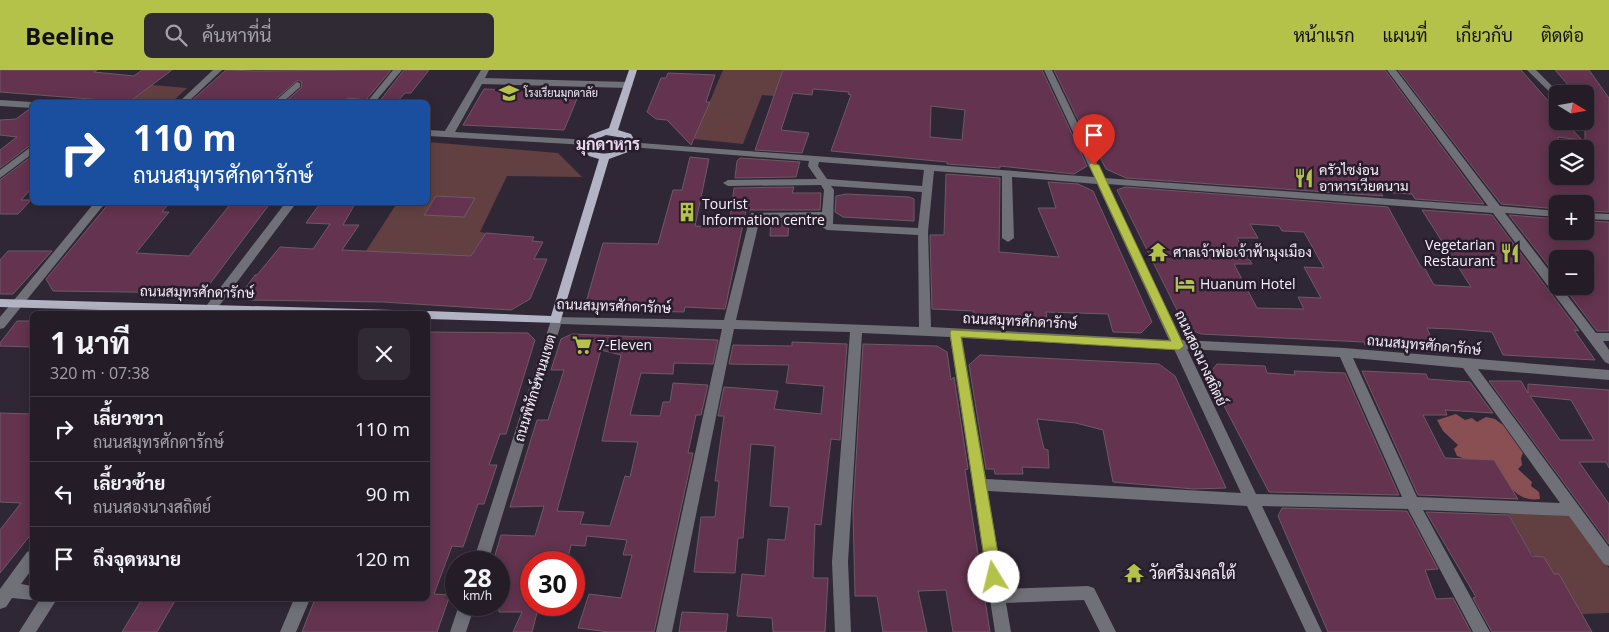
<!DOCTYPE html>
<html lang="th">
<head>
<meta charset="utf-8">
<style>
	body { margin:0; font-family:"Open Sans",Sarabun,sans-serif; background:#302a34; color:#f1f3f6; height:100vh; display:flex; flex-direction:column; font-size:19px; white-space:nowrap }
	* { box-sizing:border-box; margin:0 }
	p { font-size:16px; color:#a3a2a8 }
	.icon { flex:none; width:28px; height:28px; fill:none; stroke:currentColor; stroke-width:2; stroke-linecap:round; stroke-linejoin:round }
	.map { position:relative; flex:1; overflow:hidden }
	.side { position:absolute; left:30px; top:241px; width:400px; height:290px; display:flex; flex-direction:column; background:#241d28; border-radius:8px; box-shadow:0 2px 12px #0003,0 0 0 1px #413b45 }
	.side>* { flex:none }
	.hud { position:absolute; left:30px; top:30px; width:400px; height:105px; border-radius:8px; box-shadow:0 2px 12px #0003,0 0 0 1px #413b45; background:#1a4fa0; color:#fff; overflow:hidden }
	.needle { width:32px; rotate:101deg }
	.buttons { position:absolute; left:1549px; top:15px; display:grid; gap:10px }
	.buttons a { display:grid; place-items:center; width:45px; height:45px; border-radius:8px; background:#241d28; box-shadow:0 2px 12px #0003,0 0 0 1px #413b45; font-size:25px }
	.speed { position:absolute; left:445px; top:481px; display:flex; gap:10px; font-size:25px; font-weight:700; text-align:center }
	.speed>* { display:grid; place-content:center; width:65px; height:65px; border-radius:50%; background:#241d28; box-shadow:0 2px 12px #0003,0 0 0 1px #413b45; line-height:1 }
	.speed small { font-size:12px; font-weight:400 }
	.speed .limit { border:8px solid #d22; background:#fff; color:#111 }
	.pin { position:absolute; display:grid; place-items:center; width:42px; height:42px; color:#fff; margin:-51px -21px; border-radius:50% 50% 50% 0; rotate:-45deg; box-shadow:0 0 5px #0007 }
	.pin .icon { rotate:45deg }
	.me { position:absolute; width:55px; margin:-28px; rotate:351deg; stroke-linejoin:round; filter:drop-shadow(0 0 4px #0008) }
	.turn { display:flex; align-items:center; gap:18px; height:105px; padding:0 20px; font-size:22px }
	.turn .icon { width:65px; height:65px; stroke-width:2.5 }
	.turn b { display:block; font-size:35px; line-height:42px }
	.round { display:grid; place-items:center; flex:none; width:52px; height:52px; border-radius:8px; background:#302a34 }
	.head { display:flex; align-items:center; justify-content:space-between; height:85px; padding:0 20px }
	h1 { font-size:30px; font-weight:700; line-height:38px }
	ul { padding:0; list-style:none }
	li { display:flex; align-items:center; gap:15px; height:65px; padding:0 20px; border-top:1px solid #413b45 }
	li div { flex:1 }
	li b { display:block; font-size:19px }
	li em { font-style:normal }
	header { display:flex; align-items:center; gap:30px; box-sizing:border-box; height:70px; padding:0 25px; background:#b5c249; color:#111 }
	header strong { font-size:24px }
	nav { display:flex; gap:28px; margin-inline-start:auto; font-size:18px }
	.search { width:350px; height:45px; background:#302a34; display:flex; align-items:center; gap:12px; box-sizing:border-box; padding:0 18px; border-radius:8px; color:#a3a2a8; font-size:19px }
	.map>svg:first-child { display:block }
</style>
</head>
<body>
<header>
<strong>Beeline</strong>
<div class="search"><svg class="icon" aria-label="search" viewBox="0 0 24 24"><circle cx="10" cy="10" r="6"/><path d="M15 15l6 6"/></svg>ค้นหาที่นี่</div>
<nav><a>หน้าแรก</a><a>แผนที่</a><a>เกี่ยวกับ</a><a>ติดต่อ</a></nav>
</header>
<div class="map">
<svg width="1609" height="562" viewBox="0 0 1609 562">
	<rect width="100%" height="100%" fill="#302736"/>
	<g fill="#624041">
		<path d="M723,0h60l-9,26 -12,-1 -19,49 -49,-5z"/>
		<path d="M152,15l35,3 -15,14h-43z"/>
		<path d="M428,72l130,11 24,24 -75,-1 -27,56 6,1 -15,23 -105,-5 31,-48 31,-1z"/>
		<path d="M1508,442l63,4 38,52v45l-27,1 -23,-39 -5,-1 -10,-17 -10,-1 -4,-4z"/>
	</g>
	<path fill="#8a4f52" d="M1456,344l9,6 7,-2 5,4 9,-5 9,2 8,6 20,28 -2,5 1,7 -4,4 14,13 -1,4 8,6 1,7c-26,4 -35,-20 -46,-39l-28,-1 -9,-3 -3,-7 4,-4 -15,-14 -6,-11z"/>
	<g fill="#63334f" stroke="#6e5a64" fill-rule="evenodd">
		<path d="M0,0h97l-3,2 40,4 8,-6h30l-43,32 -129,-10z"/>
		<path d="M226,0l28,1 137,-1 -25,30 -18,-2 -4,4h-59l16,-14 1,-6 -4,-2 -26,22h-82z"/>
		<path d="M404,0h25l-18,23h-6l-8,9h-18z"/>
		<path d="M783,0h259l45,96 -13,8 -74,-8v2l-53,-4v-2l-116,-11 20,-56 -3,-1 1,-2 -36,-3 -1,6 -19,-2 -12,37 28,3 -7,20 -47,-3zM931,36l34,4 -3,30 -32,-3z"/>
		<path d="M1054,0h331l99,134 -69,-5 -3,-5 -32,-2 3,4 -257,-18 -20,-9 -6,-12 -3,2z"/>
		<path d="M1398,0h123l37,42v13l11,1 13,14 -24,-3v39l27,2v-67l7,1 -7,-8v-10h-9l-21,-24h34l20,28v114l-24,-1v-7h-27v5l-57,-5z"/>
		<path d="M668,3l47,2 -9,27h4l-19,43 -24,-25 -11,-1 -9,-7 14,-34h5z"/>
		<path d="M484,19l57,2 -1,2 39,1 -15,36 -101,-5z"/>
		<path d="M28,40h4v34l-32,24v-18l17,-13 -17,-2v-15l16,-1z"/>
		<path d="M32,86v32l-11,12h10l-13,14h-18v-34z"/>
		<path d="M690,87l19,2 -14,67 34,1 5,-39 60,-1 -2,6h29l-1,17h-74l-21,99 -40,-2 -1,5 -39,-1 1,-4 -61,-1 18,-63 55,1 15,-54h9z"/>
		<path d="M740,88l60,4 -1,3 -3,12 -61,1 2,-17z"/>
		<path d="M946,104l54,4 -1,74 60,5 -21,-49h18l-8,-26 30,2 15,7 59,131 -11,11 -28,-1 -5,-18 -62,-2 2,12 -75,-3 1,-10 -42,-2 -2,-74h14z"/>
		<path d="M1125,117l263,20 33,60h3l10,18 37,2 -49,-77 70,5 87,116 -5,-1 21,30 -92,-5 -11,-23 -39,-3 -26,-1 11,25 -73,-8 -1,-3 -163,-8 -9,-4 -12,-14 -63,-126zM1250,154l29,2 3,5 22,1 20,36 -20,-1 17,31 -23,-1 6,12 -47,-1 -23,-44h18l-15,-26h21z"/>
		<path d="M846,124l63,3 5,2v22l-71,-4 -8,-5 1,-16z"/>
		<path d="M436,126l39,2 -11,19 -40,-2z"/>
		<path d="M110,132h60l-8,10h7l-33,41 53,3 43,-54h39l-68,91 -150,-2 -7,-12z"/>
		<path d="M321,132h35l-13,23h16l-17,25 129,6 15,-23 48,4 -2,4 11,1 -9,17h13l-17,40 -19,11 -128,-8 -134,-2 -7,-7 13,-18h2l23,-28 33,2 17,-25 -24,-1z"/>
		<path d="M1509,145l49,4v12h27v-10l24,1v109h-12l-34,-45h22v-27h-27v19z"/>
		<path d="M771,150h18l-1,16h-18z"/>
		<path d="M8,181h44l-39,43h-13v-34z"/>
		<path d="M17,251h15v26l-32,-1v-3z"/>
		<path d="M428,262l100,1 7,7 -29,94h-6l-11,31h8l-13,39h-6l-15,43 -11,-1 -18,48 16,1 -13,37h-135l13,-33h113z"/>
		<path d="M572,264l146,6 -5,24 -39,-1 -1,11 -32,-1 -11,42 30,1 3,-14h7l3,-19 35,2 -7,30h-5l-8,38h5l-39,179h-45l-31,-4 11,-34 32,4 11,-43h-9l4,-15 -40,-4 -2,10 -14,-1 -4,17h-36v43h8l-7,27h-19l9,-20h-23v-50h-6l8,-27 34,1 9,-30 -34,1 27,-87h11l16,-50h-13l10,-31zM601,280l20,5 -19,86 36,1 -8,35 -5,-1 -15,50 -30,-2 4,-12 -27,-1z"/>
		<path d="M792,272l55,2 -7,96 -9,-1 -10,86 -6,-1 -2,54h15l-3,54h-52l-1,-14 -35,-2 5,-42 23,2 3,-37 17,1 4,-33 -19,-1 5,-60 -24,-2 -8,94h-5l-3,35 -41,-1 7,-55h14l4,-36h-4l9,-65h-6l6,-29 54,4 -4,18 47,5 3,-28 -38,-3 3,-18 -60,-1 4,-19 59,1z"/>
		<path d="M863,274l74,2 10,6 4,28 3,-3 14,92 -3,1 25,162h-37l-7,-42 -28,1 9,41h-44l-6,-36h-22l-2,-85z"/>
		<path d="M980,285l179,9 16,12 51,112 -32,1 -81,-7 -10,-52 -27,-7 -39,-4 7,30 4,1 1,18 -27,-1 1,7h-28l-1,-5h-8l-17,-104z"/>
		<path d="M1217,294l48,2 2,7 28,2 -1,-4 51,2 54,122 -130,-3 -61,-117z"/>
		<path d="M1362,301l64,3 2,5 42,3 23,31 -48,-3 2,5h-24l22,43 49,2 24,39 -100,-4z"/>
		<path d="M1489,311h32l7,12v-9l81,6v78l-3,-6h-27l30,42v40zM1530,326l41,4 23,40h-34z"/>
		<path d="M0,343l32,1v119l-32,40v-43l21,-27 -21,-1z"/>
		<path d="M1282,438l125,3 31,58 -13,1 11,29 17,-1 18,34h-143l-50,-116z"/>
		<path d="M1426,442l83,3 23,41 12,1 10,17h5l33,58h-100l-19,-34 3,-1z"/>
		<path d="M142,529h34l-19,33h-35z"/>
		<path d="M682,542l46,2 -2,18h-47z"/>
	</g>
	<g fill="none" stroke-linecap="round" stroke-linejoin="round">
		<g fill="#6f7078" fill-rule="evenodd">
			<path d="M213,0h9l-34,32h-9z"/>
			<path d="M393,0h9l-27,32h-8z"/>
			<path d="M481,0h8l-4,8 143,4 5,3 -5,3 -146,-4 -27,48 135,8v4l-3,1 -159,-9v-6l17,1z"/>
			<path d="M1044,0h8l52,108 384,28 -101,-136h9l104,136 58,5v6l-53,-4 53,69v4h2l36,47h13v8h-6l6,9v14l-4,-2 -112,-149 -386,-29 75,156 162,8 265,22v10l-131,-11 131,178v19l-5,-2 -35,-48 -146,-6 67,122h-17l-65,-123 -146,-3 60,126h-16l-59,-126 -259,-15 16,98 84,-3 6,2 22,44h-16l-16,-32 -78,3 5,29h-16l-45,-295 -88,-4 -14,229 3,70h-16l-3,-70 18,-230 -116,-3 -62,303h-16l66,-303 -161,-5 -73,238h-15l79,-245 172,3 27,-107 71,-1 2,-22 -3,-5 -93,1 -5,-3 5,-3 89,-1 -9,-13 1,-5 -179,-14 -3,-1v-4l467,35zM819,92l105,8 -2,16 -95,-7 -9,-13zM934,101l68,5v62l6,4 6,-4 -2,-61 85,7 72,156 -238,-13 -3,-95zM831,116l91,6 -4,36 -85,-4 1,-34zM760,148h62v9l5,3 91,5 1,92 -183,-7zM962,268l212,11 67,144 -255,-14zM1187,279l153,8 62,140 -146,-3zM1353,288l110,10 97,135 -143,-6z"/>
			<path d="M1527,0h9l24,24h-2v6z"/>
			<path d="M297,12l3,1v4l-17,15h-9z"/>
			<path d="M0,30l32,2v6l-32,-2z"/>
			<path d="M32,76v8l-32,24v-8z"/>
			<path d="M95,132h11l-102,126 -4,1v-12z"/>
			<path d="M286,132h11l-84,112h-13z"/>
			<path d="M1585,143l24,1v6l-24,-1z"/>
			<path d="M32,480v19l-11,15 11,2v13h4l-4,1 -20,-2 -6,9 -6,2v-20l27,-37z"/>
			<path d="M40,529h17l-21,33h-17z"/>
			<path d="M294,529h16l-14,33h-16z"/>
			<path d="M459,535h16l-9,27h-16z"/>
		</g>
		<g fill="#b2b4c6" fill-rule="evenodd">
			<path d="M629,0h8l-19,60 13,4 4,7 -7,11 -19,7 -49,164 -132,-4v-5h-5l5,-3 123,5 48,-157 -10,-3 -8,-11 9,-10 19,-7zM606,65l18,3 1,3c-6,11 -17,15 -29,11l-5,-7 6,-6z"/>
			<path d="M0,229l393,11 6,4h-164l-235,-7z"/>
		</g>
	</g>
	<path fill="#b5c249" stroke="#767e2f" d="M1091,93l8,2 85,181 -5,4 -218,-13 41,240 -3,5 -5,1 -4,-1 -3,-5 -37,-244 1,-3 220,11 -82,-176z"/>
	<defs>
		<symbol id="school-bare" viewBox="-9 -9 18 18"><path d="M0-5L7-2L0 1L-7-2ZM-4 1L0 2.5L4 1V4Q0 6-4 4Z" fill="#b5c249" stroke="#271d2c" stroke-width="2.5" paint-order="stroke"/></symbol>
		<symbol id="restaurant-bare" viewBox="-9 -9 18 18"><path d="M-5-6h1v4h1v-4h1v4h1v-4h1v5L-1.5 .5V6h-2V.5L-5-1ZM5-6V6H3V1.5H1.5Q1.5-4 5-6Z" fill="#b5c249" stroke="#271d2c" stroke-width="2.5" paint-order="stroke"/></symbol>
		<symbol id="building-bare" viewBox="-9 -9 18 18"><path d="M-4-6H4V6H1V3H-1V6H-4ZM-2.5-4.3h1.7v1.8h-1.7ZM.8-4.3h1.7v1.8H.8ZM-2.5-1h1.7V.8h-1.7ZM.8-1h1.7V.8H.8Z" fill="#b5c249" stroke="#271d2c" stroke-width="2.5" paint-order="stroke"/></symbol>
		<symbol id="temple-bare" viewBox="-9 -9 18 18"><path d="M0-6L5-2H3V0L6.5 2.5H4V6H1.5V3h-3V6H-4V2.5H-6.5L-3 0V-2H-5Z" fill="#b5c249" stroke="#271d2c" stroke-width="2.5" paint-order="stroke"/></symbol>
		<symbol id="hotel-bare" viewBox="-9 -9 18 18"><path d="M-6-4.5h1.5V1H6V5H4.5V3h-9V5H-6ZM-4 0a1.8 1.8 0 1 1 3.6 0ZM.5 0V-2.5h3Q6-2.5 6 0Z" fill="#b5c249" stroke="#271d2c" stroke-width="2.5" paint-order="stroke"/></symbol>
		<symbol id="supermarket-bare" viewBox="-9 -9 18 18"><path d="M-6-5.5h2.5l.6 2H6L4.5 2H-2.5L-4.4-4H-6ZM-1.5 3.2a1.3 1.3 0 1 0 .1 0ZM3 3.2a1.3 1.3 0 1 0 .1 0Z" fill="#b5c249" stroke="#271d2c" stroke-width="2.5" paint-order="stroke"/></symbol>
	</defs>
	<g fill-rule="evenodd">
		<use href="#school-bare" x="495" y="9" width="28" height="28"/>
		<use href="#restaurant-bare" x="1290" y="94" width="28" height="28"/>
		<use href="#building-bare" x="673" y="128" width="28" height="28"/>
		<use href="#temple-bare" x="1144" y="168" width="28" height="28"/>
		<use href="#restaurant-bare" x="1496" y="169" width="28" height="28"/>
		<use href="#hotel-bare" x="1171" y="200" width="28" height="28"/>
		<use href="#supermarket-bare" x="568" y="261" width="28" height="28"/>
		<use href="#temple-bare" x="1120" y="489" width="28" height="28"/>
	</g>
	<g text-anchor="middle" stroke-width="5" stroke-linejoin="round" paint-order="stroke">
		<g font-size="11" fill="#f7f1fb" stroke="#271d2c" text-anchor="start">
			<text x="524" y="27">โรงเรียนมุกดาลัย</text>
		</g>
		<g font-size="14" fill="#f7f1fb" stroke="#271d2c" text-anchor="start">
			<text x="1319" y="105">ครัวไซง่อน<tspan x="1319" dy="16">อาหารเวียดนาม</tspan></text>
			<text x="702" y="139">Tourist<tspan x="702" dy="16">Information centre</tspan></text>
			<text x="1495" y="180" text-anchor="end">Vegetarian<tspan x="1495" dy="16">Restaurant</tspan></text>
			<text x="1173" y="187">ศาลเจ้าพ่อเจ้าฟ้ามุงเมือง</text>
			<text x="1200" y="219">Huanum Hotel</text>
			<text x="597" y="280">7-Eleven</text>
		</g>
		<g font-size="14" fill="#f7f1fb" stroke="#271d2c">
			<text transform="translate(197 222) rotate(1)" y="5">ถนนสมุทรศักดารักษ์</text>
			<text transform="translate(614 236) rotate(2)" y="5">ถนนสมุทรศักดารักษ์</text>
			<text transform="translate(1020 251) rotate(3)" y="5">ถนนสมุทรศักดารักษ์</text>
			<text transform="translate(1424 275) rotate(5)" y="5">ถนนสมุทรศักดารักษ์</text>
			<text transform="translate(1201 288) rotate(65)" y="5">ถนนสองนางสถิตย์</text>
			<text transform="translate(535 318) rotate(-73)" y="5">ถนนพิทักษ์พนมเขต</text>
		</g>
		<g font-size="16" font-weight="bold" fill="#e8dbef" stroke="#271d2c">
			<text x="608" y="80">มุกดาหาร</text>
		</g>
		<g font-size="16" fill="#f7f1fb" stroke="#271d2c" text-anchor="start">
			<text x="1149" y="509">วัดศรีมงคลใต้</text>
		</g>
	</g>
</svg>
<div class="buttons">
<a><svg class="needle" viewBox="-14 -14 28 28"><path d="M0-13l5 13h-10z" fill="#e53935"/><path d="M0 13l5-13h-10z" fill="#a3a2a8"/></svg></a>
<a><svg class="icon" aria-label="layers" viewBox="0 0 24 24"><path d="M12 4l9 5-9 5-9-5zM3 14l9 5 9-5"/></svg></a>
<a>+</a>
<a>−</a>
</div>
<div class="speed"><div>28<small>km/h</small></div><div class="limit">30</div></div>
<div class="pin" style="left:1094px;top:95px;background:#d93025"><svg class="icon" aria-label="arrive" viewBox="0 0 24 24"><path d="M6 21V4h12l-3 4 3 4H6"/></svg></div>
<svg class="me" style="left:994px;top:507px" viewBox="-20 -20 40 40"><circle r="19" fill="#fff"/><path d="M0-13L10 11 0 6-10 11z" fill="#b5c249"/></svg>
<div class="hud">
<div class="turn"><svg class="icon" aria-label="right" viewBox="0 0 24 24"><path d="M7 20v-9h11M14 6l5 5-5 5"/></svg><div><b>110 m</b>ถนนสมุทรศักดารักษ์</div></div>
</div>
<section class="side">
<div class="head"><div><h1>1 นาที</h1><p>320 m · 07:38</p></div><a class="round"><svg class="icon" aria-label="close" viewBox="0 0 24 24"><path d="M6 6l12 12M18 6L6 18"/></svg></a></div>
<ul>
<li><svg class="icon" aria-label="right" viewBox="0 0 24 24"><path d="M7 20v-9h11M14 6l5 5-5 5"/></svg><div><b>เลี้ยวขวา</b><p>ถนนสมุทรศักดารักษ์</p></div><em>110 m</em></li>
<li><svg class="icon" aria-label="left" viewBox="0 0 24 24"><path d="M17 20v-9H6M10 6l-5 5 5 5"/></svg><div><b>เลี้ยวซ้าย</b><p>ถนนสองนางสถิตย์</p></div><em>90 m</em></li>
<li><svg class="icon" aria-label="arrive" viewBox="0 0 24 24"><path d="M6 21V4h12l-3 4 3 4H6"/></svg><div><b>ถึงจุดหมาย</b></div><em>120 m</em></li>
</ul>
</section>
</div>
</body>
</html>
